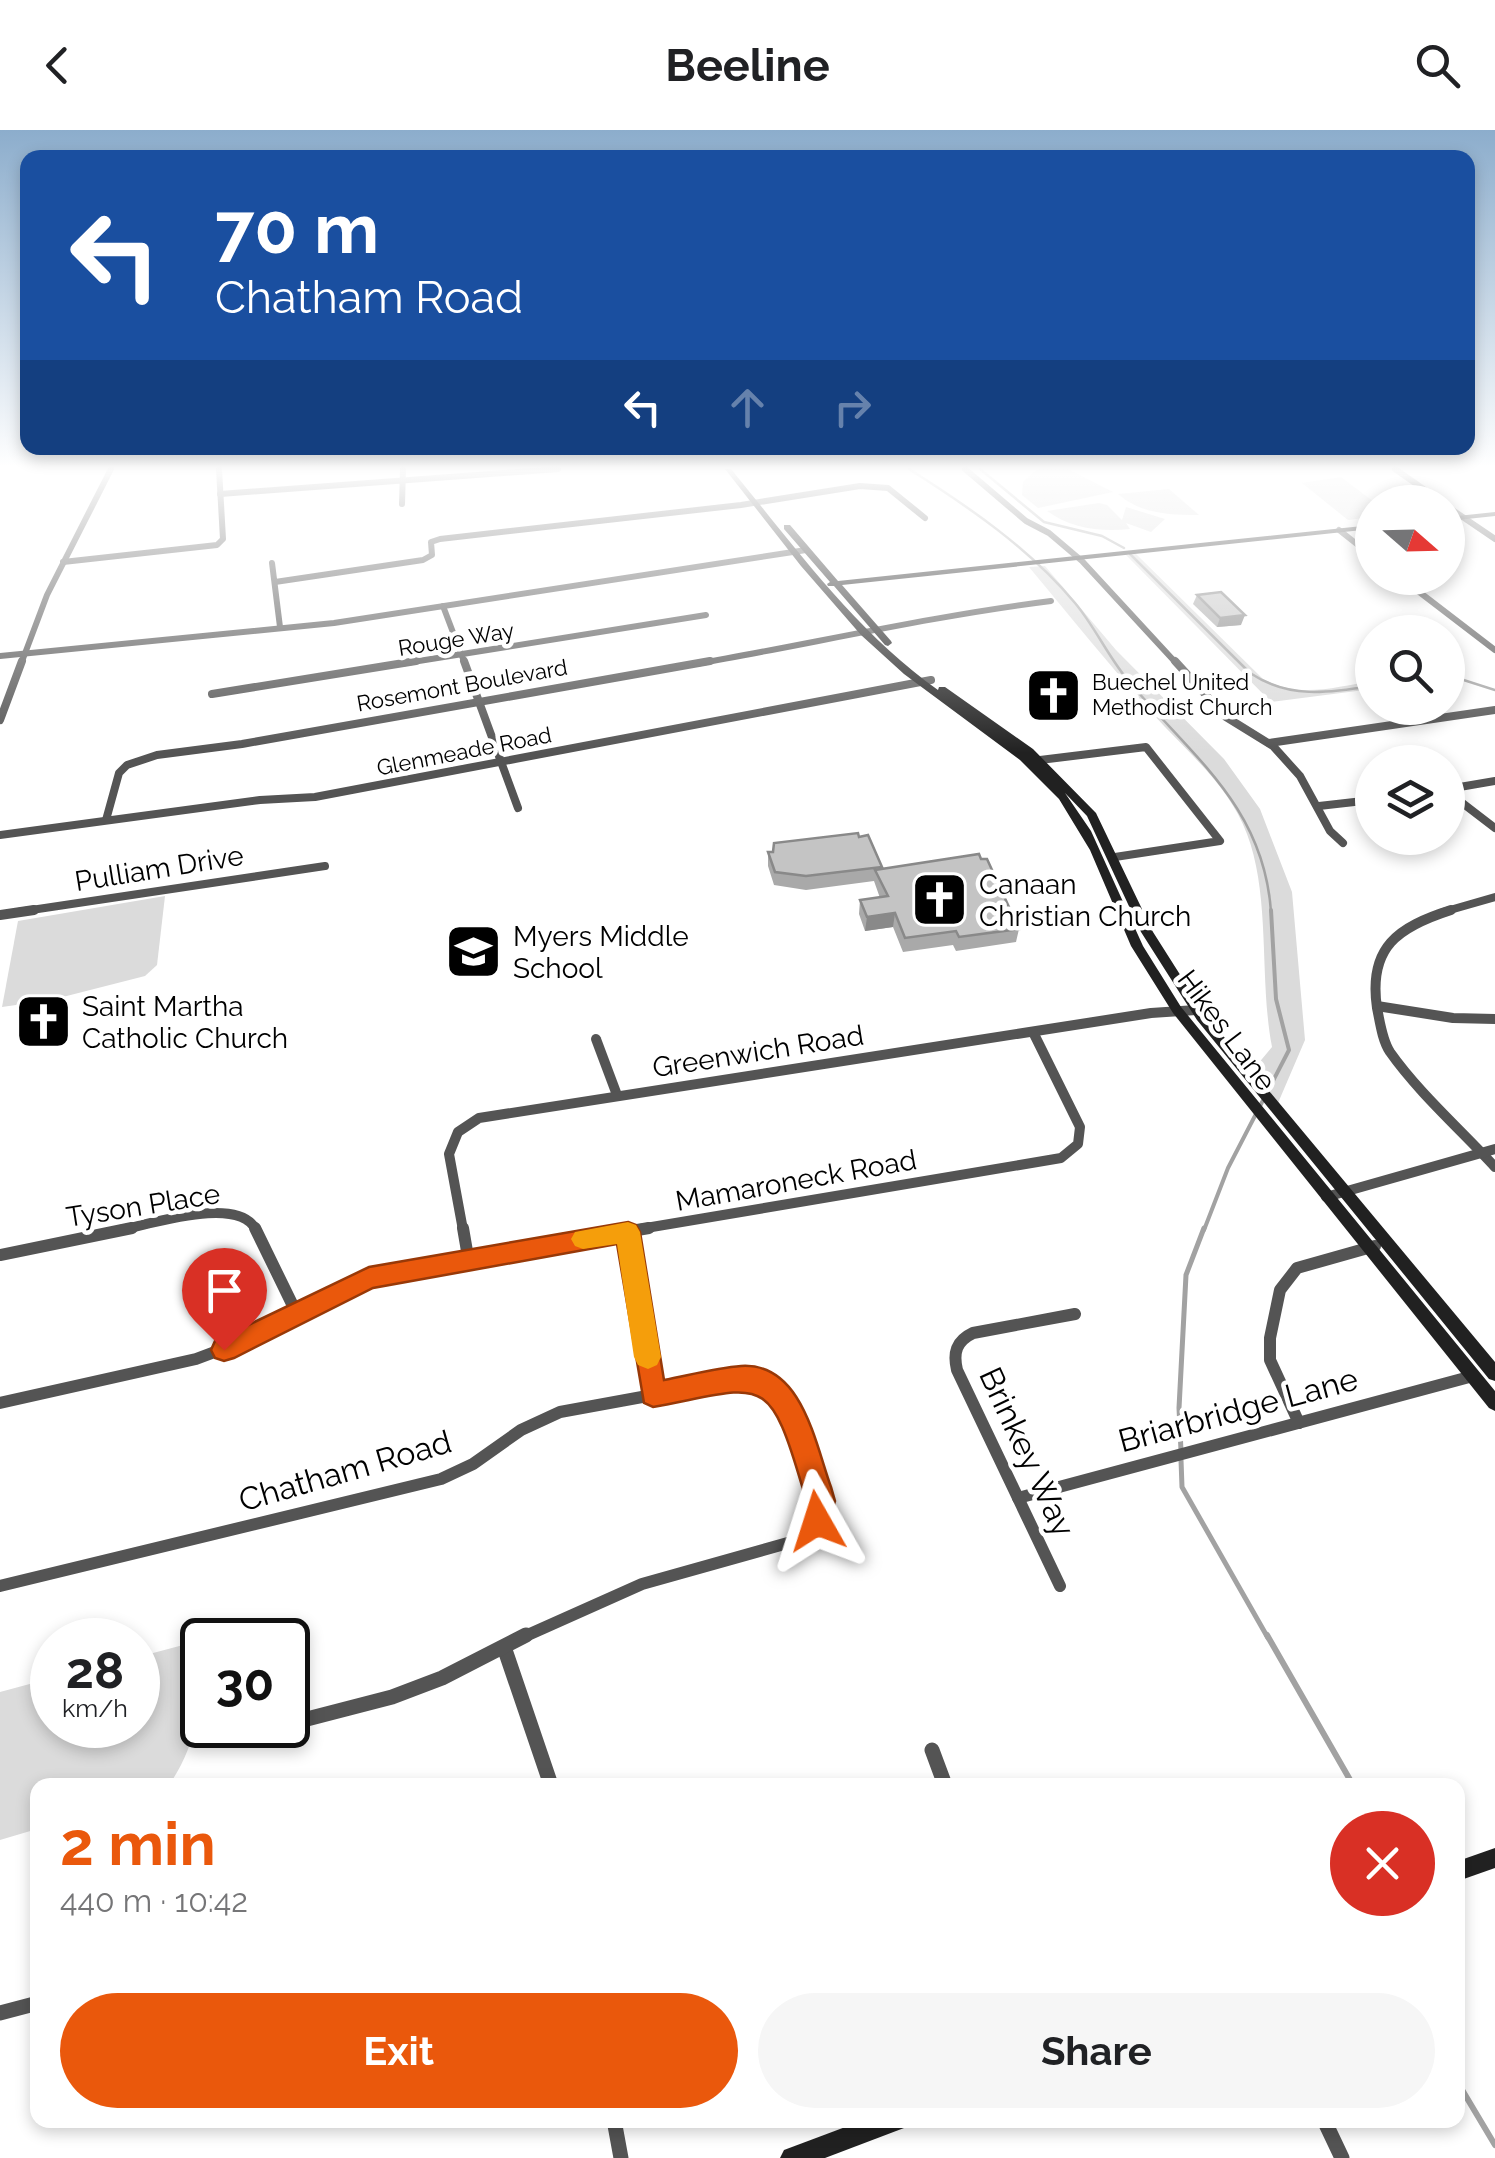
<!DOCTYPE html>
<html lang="en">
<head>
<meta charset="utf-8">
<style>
	body { margin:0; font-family:Raleway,sans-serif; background:#f6f6f6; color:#202124; height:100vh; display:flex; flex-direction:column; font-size:38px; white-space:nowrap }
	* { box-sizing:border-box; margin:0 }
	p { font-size:32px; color:#757577 }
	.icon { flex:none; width:55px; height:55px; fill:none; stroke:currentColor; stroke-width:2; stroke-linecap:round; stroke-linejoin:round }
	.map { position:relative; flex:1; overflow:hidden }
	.side { position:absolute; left:30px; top:1648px; width:1435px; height:350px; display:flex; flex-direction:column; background:#fff; border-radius:20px; box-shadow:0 5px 15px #0003 }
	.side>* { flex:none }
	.banner { position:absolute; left:20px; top:20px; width:1455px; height:305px; border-radius:20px; box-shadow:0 5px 15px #0003; background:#1a4fa0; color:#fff; overflow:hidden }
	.needle { width:65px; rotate:110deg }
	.fabs { position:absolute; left:1355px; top:355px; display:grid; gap:20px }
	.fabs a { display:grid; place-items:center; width:110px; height:110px; border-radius:50%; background:#fff; box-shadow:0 5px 15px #0003; font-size:50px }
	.speed { position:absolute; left:30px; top:1488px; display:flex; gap:20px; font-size:50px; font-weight:700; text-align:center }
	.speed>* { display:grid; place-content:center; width:130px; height:130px; border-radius:50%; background:#fff; box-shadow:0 5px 15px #0003; line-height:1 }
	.speed small { font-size:25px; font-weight:400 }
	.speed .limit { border:5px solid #111; border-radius:15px; background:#fff; color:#111 }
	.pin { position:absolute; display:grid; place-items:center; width:85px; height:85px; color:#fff; margin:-102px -42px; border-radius:50% 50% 50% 0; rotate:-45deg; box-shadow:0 0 10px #0007 }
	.pin .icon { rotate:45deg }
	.me { position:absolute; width:110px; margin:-55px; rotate:354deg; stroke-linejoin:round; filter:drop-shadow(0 0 8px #0008) }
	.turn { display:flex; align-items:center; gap:35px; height:210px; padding:0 30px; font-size:45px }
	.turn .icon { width:130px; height:130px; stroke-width:2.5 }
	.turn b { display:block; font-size:70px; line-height:85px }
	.lanes { display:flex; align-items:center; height:95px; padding:0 30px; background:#0003; justify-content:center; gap:50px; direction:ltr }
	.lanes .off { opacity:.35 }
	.round { display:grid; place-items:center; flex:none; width:105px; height:105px; border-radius:52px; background:#f6f6f6 }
	.head { display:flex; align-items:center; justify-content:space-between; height:170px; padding:0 30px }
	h1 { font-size:60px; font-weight:700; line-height:75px; color:#ea580c }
	.primary-button { display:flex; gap:20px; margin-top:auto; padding:20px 30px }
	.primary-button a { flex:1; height:115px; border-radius:60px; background:#ea580c; color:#fff; font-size:40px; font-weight:700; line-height:115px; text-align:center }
	.primary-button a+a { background:#f6f6f6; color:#202124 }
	header { display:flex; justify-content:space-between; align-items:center; height:130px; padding:0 30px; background:#fff; font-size:45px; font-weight:700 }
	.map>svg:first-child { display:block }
</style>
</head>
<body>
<header><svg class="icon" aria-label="back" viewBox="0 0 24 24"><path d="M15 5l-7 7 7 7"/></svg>Beeline<svg class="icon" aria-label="search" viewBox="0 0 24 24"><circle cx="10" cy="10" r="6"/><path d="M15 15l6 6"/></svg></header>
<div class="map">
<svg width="1495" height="2028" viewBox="0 0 1495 2028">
	<rect width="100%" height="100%" fill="#fff"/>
	<g fill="#dbdbdb">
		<path d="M1037,339h31l45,23 -75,16 -16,-13 1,-13z"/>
		<path d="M1341,347l33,25 -2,15 -24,3 -46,-37z"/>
		<path d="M1169,359l30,26c-30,0 -58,-1 -81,-21z"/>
		<path d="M1099,373l8,2 15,15 4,-13 39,12 -14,13 -25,-9 4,6c-29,3 -58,0 -83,-18z"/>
		<path d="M1136,424l127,125c36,20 72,8 109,2v8l-101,13 -145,-147z"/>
		<path d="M1045,436l71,84 108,109 36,50 32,83 13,148 -27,63 -26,-32 20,-24c-13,-67 -1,-150 -25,-213 -18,-49 -61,-83 -94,-120 -43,-48 -83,-98 -124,-147z"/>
		<path d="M165,766l-8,69 -12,11 -94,24 -49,7 16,-86z"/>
		<path d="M202,1510c1,52 -2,101 -33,145h-131l-1,44 -37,11v-148l52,-14v47h86v-68z"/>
	</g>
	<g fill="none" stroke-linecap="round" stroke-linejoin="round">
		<g stroke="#a2a2a2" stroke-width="2.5">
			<path d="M909,339c60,38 120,79 166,134 21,25 34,56 56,81 63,74 133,124 140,228"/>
			<path d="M980,339l64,53 58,14 22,12"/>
			<path d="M1130,424l120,119c39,26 78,20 122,13"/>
			<path d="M1448,545l47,15"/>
		</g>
		<path stroke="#a2a2a2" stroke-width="4" d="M1204,1100l24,-62 61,-118 -13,-51 -5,-89"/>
		<g stroke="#a2a2a2" stroke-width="5">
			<path d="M1181,1321l-2,-43 7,-133 18,-47"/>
			<path d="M1181,1330l1,27 86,151"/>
		</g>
		<g stroke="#a2a2a2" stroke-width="6">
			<path d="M1267,1505l86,150"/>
			<path d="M1458,1953l37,62"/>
		</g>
		<g stroke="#545454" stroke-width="6">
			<path d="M965,339l61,52 23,12 33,28 95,103"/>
			<path d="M1395,339l47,33"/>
			<path d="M220,364l338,-25"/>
			<path d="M402,374l1,-35"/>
			<path d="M1448,377l47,32"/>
			<path d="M1339,400l33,26"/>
			<path d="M63,432l154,-17 6,-6 -4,-70"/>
			<path d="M272,433l8,64"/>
			<path d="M1401,448l94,72"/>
			<path d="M275,452l148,-22 9,-5 -1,-13 9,-3 301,-34 119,-19 28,2 37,30"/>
			<path d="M443,476l22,58"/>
			<path d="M0,526l334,-33 472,-73"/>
			<path d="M21,534l26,-69 64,-126"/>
			<path d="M400,534l306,-49"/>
			<path d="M696,534c119,-21 236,-48 355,-63"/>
		</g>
		<g stroke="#545454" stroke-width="8">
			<path d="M464,531l54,147"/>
			<path d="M1175,531l51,56 47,29 27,30 30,55 13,12"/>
			<path d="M212,564l204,-33"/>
			<path d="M0,590l22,-59"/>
			<path d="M1269,613l226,-33"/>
			<path d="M1040,630l106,-13 74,94 -105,16"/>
			<path d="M1448,659l47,-8"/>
			<path d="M1448,662l47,36"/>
			<path d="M1319,676l53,-6"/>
			<path d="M106,690l13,-47 8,-8 30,-10 85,-11 468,-83"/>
			<path d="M0,705l260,-35 55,-3 616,-117"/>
			<path d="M18,782l307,-46"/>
			<path d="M1443,782l52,-15"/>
		</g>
		<g stroke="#545454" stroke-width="10">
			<path d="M1451,780c-53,17 -83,37 -74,98 3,14 5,32 13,44 28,40 72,79 105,115"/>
			<path d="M0,785l34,-5"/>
			<path d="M1377,876l76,12 42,1"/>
			<path d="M596,909l21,56"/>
			<path d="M1326,1067l169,-48"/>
			<path d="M120,1100c32,-6 119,-35 136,0"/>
			<path d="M463,1100l-14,-76 9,-22 21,-14 672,-105 45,-3"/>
			<path d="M634,1100l427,-72 17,-14 2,-17 -47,-95"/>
		</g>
		<g stroke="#545454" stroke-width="12">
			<path d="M255,1098l41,84"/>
			<path d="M463,1098l5,29"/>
			<path d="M627,1102l26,162"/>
			<path d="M0,1125l132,-27"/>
			<path d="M0,1273l196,-44 48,-18 102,-53 43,-16 260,-44"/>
			<path d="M1299,1293l-29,-63v-22l10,-48 17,-22 78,-22"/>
			<path d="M1018,1368l455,-122"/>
			<path d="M0,1456l441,-107 32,-15 48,-34 39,-18 186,-34 20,4 16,13 35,92 2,28 -17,24 -160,45 -121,54"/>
			<path d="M1060,1456l-103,-216c-4,-17 -1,-29 16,-37l102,-19"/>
		</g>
		<g stroke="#545454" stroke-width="15">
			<path d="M504,1517l47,138"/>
			<path d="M307,1589l85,-22 50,-19 84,-43"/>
			<path d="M932,1620l13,35"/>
			<path d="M0,1883l38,-10"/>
			<path d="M614,1990l7,38"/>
			<path d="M1324,1990l18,38"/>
		</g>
		<g fill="#212121" fill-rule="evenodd">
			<path d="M725,339h6c65,79 123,161 207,221l1,-3h6l88,62 63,64 57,119 52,82 290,348v19l-6,-2 -292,-359 -56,-88 -54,-116 -22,-23 26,38 52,115 38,61 314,384v20l-6,-3 -316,-395 -42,-67 -41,-96 -31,-51 -39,-39 -116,-86 -43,-39 -60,-69z"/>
			<path d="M1495,382v4l-47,5v-4z"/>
			<path d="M784,395h6l48,56 534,-56v4l-530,56 49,56 1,2 -4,3 -3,-1 -51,-59h-6l-1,-2 3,-2 -46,-53z"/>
			<path d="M1495,1718v20l-37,13v-20z"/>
			<path d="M864,1990h44l-4,8 -79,30h-45l4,-8z"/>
		</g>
	</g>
	<g fill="#a9a9a9">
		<path d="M1197,465l44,30 -24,2 -24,-23z"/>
		<path d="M859,707l23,30v2l137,60 -3,13 -60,9 -3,-6 -50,7 -10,-25 -28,4 -6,-17 1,-14 20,-2 -6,-17 -68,9 -32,-5 -6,-19v-14z"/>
	</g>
	<g fill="#898989">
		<path d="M1245,485l-4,10 -24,2 3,-9z"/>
		<path d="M895,783l-2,14 -28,4 2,-14z"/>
	</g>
	<g fill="#c4c4c4" stroke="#898989" stroke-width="2.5">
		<path d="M1221,462l24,23 -25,3 -23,-23z"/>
		<path d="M858,703l1,4 9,-2 14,32 -76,9 -31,-4 -7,-20h5l1,-9z"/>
		<path d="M979,724l2,5h6l32,70 -60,8 -3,-6 -51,7 -10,-25 -28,4 -7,-17 28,-4 -13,-26z"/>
	</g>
	<linearGradient id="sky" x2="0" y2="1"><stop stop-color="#8cadcc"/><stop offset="0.54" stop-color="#fff"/><stop offset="1" stop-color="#fff" stop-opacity="0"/></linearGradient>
	<rect width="1495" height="623" fill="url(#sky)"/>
	<path fill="#ea580c" stroke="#983908" stroke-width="2.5" d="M628,1092l8,3 4,7 24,148c26,-5 52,-12 77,-14 61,-4 74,77 90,121l4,14 -8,31 -10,4 -11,-4c-6,-16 1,-30 -4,-46 -34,-117 -40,-99 -149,-79l-9,-4 -27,-159 -244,44 -139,70 -10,3 -9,-3 -4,-8 4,-9 154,-74z"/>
	<path fill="#f59e0b" d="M628,1092l8,3 4,7 21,125 -4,8 -9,4 -10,-4 -4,-8 -17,-113 -34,5 -8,-3 -4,-7 4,-7z"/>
	<defs>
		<symbol id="church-square" viewBox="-11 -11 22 22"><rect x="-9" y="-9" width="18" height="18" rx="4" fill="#000" stroke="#fff"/><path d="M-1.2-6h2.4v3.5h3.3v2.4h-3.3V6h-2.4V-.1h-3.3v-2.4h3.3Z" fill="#fff"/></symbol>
		<symbol id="school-square" viewBox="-11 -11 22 22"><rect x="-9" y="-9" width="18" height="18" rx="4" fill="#000" stroke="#fff"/><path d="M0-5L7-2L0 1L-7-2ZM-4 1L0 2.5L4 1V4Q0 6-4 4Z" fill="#fff"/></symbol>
	</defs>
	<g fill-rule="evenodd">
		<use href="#church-square" x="1022" y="534" width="63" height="63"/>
		<use href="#church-square" x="908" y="738" width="63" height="63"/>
		<use href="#school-square" x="442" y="790" width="63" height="63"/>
		<use href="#church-square" x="12" y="860" width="63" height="63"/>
	</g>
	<g text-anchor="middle" stroke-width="9" stroke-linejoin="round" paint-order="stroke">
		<g font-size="22" fill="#000" stroke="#fff">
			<text transform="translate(456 509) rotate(-9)" y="8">Rouge Way</text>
			<text transform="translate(462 555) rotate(-10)" y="8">Rosemont Boulevard</text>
			<text transform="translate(464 621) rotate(-11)" y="8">Glenmeade Road</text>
		</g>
		<g font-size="22" fill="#000" stroke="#fff" text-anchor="start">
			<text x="1092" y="560">Buechel United<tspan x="1092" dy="25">Methodist Church</tspan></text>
		</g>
		<g font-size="28" fill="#000" stroke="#fff">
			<text transform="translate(159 738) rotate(-9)" y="10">Pulliam Drive</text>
			<text transform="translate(1227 900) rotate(53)" y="10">Hikes Lane</text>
			<text transform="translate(758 921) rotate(-9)" y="10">Greenwich Road</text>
			<text transform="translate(796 1050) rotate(-10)" y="10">Mamaroneck Road</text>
			<text transform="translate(143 1075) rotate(-9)" y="10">Tyson Place</text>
		</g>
		<g font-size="28" fill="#000" stroke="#fff" text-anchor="start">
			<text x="979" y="764">Canaan<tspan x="979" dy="32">Christian Church</tspan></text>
			<text x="513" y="816">Myers Middle<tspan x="513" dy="32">School</tspan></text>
			<text x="82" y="886">Saint Martha<tspan x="82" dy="32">Catholic Church</tspan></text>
		</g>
		<g font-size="32" fill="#000" stroke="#fff">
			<text transform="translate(1238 1280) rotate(-15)" y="11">Briarbridge Lane</text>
			<text transform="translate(1027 1322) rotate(65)" y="11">Brinkey Way</text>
			<text transform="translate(345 1341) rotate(-16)" y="11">Chatham Road</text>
		</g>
	</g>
</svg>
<div class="fabs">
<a><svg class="needle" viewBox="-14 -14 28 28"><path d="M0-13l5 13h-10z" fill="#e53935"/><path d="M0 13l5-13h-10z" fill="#757577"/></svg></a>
<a><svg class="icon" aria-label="search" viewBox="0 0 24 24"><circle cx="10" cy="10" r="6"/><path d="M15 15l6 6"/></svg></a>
<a><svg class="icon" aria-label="layers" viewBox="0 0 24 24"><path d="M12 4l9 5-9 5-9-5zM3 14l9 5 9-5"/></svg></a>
</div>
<div class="speed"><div>28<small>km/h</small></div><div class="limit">30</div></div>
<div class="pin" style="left:224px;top:1220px;background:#d93025"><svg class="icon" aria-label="arrive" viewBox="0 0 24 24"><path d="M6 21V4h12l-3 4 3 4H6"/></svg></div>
<svg class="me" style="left:817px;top:1391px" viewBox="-20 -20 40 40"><path d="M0-17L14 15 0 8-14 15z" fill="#ea580c" stroke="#fff" stroke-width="4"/></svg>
<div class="banner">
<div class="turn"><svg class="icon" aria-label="left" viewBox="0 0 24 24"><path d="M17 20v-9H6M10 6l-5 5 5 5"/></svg><div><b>70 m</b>Chatham Road</div></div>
<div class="lanes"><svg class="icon" aria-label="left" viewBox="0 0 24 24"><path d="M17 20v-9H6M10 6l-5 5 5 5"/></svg><svg class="icon off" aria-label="ahead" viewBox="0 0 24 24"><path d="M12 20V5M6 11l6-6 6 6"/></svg><svg class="icon off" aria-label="right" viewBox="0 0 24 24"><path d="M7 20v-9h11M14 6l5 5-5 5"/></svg></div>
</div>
<section class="side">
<div class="head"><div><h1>2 min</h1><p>440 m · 10:42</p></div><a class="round" style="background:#d93025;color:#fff"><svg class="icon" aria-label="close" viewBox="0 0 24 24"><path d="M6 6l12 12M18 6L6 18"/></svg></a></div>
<div class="primary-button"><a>Exit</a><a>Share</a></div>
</section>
</div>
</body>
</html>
